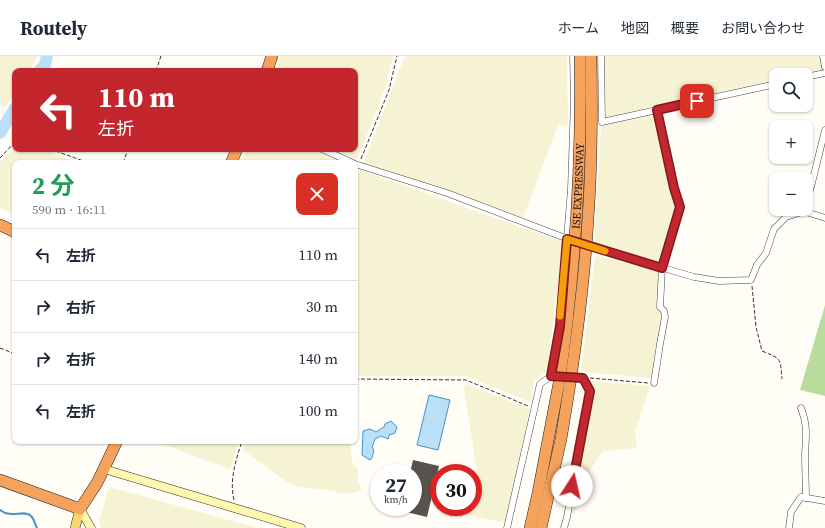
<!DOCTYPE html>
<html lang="ja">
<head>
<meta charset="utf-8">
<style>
	body { margin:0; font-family:"Source Serif 4","Noto Sans JP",serif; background:#f2f2f3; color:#1f2937; height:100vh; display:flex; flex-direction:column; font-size:15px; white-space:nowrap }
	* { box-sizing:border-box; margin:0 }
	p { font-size:13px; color:#747a83 }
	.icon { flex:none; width:22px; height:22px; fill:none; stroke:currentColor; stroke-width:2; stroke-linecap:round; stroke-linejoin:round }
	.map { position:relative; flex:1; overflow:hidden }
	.details { position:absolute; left:12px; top:104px; width:346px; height:284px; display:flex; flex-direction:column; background:#fff; border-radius:8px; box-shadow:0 1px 3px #0004 }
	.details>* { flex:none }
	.guide { position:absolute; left:12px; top:12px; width:346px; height:84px; border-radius:8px; box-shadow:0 1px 3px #0004; background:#c4262e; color:#fff; overflow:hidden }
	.tools { position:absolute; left:769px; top:12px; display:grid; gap:8px }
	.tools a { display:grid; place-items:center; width:44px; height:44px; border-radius:8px; background:#fff; box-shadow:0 1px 3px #0004; font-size:20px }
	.speed { position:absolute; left:370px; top:408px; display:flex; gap:8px; font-size:20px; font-weight:700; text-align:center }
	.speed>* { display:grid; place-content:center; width:52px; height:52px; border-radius:50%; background:#fff; box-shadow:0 1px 3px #0004; line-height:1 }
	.speed small { font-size:10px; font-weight:400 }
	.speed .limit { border:6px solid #d22; background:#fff; color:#111 }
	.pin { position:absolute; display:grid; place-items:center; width:34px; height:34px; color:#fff; margin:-17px; border-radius:8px; box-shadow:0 2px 6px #0006 }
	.me { position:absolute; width:44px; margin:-22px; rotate:10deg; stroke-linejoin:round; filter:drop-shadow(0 0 3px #0008) }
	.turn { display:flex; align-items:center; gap:14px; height:84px; padding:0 20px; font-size:18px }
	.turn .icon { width:52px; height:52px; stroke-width:2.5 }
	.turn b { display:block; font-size:28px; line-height:34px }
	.round { display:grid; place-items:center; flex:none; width:42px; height:42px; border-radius:8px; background:#f2f2f3 }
	.overview { display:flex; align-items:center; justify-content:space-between; height:68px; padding:0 20px }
	h1 { font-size:24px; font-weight:700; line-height:30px; color:#1e9e55 }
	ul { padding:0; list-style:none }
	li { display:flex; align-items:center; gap:12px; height:52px; padding:0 20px; border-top:1px solid #e0e1e3 }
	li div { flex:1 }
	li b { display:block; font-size:15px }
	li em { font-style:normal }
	header { display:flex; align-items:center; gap:24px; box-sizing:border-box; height:56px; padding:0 20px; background:#fff; border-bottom:1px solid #e0e1e3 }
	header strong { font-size:19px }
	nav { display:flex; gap:22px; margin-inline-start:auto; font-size:14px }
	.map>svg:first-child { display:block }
</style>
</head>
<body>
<header>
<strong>Routely</strong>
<nav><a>ホーム</a><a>地図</a><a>概要</a><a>お問い合わせ</a></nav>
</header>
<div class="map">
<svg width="825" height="472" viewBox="0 0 825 472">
	<rect width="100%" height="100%" fill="#fffdf5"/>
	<g fill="#f6f3d4">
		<path d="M0,0h38l-9,15h-14v22l-10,15 -5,-4z"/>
		<path d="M281,0h112l-8,32 -28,72 -24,-11h22v-78h-79z"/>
		<path d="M405,0h162l1,70 -10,-1 -35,93 -87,-33 -73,-21z"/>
		<path d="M604,0h216l3,14 -23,5h-24v5l-170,37z"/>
		<path d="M655,58l21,93 -15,55 -67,-18 7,-118z"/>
		<path d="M15,91v2h26l39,14h-65v51l-15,-6v-46z"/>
		<path d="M246,93h67l30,14h-102z"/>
		<path d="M360,114l203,72 -16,130 -13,8 -3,22 -65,-26h-111v-194z"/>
		<path d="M595,200l64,15 -2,38 5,6 -11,63 -70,-6z"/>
		<path d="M588,325l62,5 -15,46 2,16 -34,3 -20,29 -8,34h-4l23,-121 -2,-8z"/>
		<path d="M466,328l64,25 -25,114 -66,-15 34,-1v-11l8,1 -17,-108z"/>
		<path d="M154,385h85l-9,28z"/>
		<path d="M246,385h104l2,23 6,5v13l4,8 -16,4 -25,-5 -24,-2 -10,-5 -44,-32z"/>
		<path d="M109,431l149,41h-157l-2,-6z"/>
	</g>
	<path fill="#b9dc9c" d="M825,249v91l-25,-6z"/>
	<g fill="#b9e0f7" stroke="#3f96cf">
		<path d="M429,339l21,5 -12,50 -21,-5z"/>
		<path d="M391,365l6,6 -2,6 -6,2 -1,4 -7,-3 -6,3 -3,8 2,3 -2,8 -2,2 -8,-5 1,-24 7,-2 6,3 8,-5 1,-3z"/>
	</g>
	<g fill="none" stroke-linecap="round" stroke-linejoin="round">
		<path stroke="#3f96cf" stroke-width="2" d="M0,454c11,9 25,-1 31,6 3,3 4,8 6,12"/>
		<g stroke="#b9e0f7" stroke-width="12">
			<path d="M39,15l6,-6 2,-9"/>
			<path d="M0,77l15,-25"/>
		</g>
	</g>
	<path fill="#5a524d" d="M413,404l26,6 -12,51 -25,-6 1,-4h10v-34h-3z"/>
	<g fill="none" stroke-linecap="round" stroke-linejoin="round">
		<defs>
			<g id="street">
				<path d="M601,0l1,66 174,-38"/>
				<path d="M823,0l2,11"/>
				<path d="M806,21l19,-4"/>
				<path d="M322,93l31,14"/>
				<path d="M355,108l92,29 129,49"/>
				<path d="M806,148l6,-21 13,-53"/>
				<path d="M803,155l22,7"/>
				<path d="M585,189l109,32 25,4 32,-1 6,-15 9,-12 8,-24 12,-12 16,-5 2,-3"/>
				<path d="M551,320l9,-50 11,-137 3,-88 -1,-45"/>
				<path d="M654,327l6,-39 5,-27 -1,-6 -4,-4 2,-39 18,-61 -6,-19 -17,-78"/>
				<path d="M801,352c7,18 5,28 4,46 0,15 1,30 1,44"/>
				<path d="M507,472l33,-144 11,-8 32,2 7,13 -23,126 -3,11"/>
				<path d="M789,472l2,-16 10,-15 24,4"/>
			</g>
			<g id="secondary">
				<path d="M104,413l197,59"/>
				<path d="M80,453l11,19"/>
			</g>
			<path id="primary" d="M75,472l5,-19"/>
			<g id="highway">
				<path d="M267,15l5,-15"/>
				<path d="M231,107l6,-14"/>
				<path d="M0,169l15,7"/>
				<path d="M0,424l80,29 17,-26 20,-42"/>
				<path d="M530,472l8,-35 21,-110"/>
				<path d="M541,472l20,-89 9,-55"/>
			</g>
		</defs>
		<use href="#street" stroke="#444" stroke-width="7"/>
		<use href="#secondary" stroke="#333" stroke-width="9"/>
		<use href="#primary" stroke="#222" stroke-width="10"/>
		<use href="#highway" stroke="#222" stroke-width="12"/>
		<g stroke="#333" stroke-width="1" stroke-dasharray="4 2" stroke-linecap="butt">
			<path d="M156,15l5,-15"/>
			<path d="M50,93l39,14"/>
			<path d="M0,102l15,-16"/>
			<path d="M361,103l28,-69 8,-34"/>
			<path d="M123,107l5,-14"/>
			<path d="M752,230l4,41 6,24c20,8 18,7 20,28"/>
			<path d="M0,292l15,6"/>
			<path d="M590,322l58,5"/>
			<path d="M355,323l111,1 62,26"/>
			<path d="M234,444c-5,-20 2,-40 8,-59"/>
		</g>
		<use href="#street" stroke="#fff" stroke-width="6"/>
		<use href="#secondary" stroke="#fff6b0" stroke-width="8"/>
		<use href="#primary" stroke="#f9d66b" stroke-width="9"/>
		<use href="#highway" stroke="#f5a25d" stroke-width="11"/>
		<defs>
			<g id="highway-bridge">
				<path id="s1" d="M559,327c16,-109 23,-217 21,-327"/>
				<path d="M570,328c8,-55 15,-111 18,-166 4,-54 4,-108 3,-162"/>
			</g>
		</defs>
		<use href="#highway-bridge" stroke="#222" stroke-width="12" stroke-linecap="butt"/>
		<use href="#highway-bridge" stroke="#f5a25d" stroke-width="11"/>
	</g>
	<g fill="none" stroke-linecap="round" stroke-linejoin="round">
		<defs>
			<path id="route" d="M572,430l18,-95 -7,-13 -32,-2 9,-50 7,-87 95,29 18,-61 -6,-19 -17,-78 40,-9"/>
		</defs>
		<use href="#route" stroke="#7f191e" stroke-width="10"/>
		<use href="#route" stroke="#c4262e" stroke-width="7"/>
		<path stroke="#f59e0b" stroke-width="7" d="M560,260l7,-77 38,12"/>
	</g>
	<g text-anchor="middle" stroke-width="4" stroke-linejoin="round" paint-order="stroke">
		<g font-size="11" fill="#111" stroke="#fff">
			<text dy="4" stroke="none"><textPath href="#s1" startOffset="198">ISE EXPRESSWAY</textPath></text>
		</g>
	</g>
</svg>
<div class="tools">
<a><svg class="icon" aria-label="search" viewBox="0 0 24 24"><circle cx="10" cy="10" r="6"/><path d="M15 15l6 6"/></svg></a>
<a>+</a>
<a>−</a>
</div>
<div class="speed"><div>27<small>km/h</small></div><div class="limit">30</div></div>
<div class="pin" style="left:697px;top:45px;background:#d93025"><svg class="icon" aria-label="arrive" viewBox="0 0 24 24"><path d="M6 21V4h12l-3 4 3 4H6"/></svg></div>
<svg class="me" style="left:572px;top:430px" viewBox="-20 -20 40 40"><circle r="19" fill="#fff"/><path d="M0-13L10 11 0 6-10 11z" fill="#c4262e"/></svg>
<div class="guide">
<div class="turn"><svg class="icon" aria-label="left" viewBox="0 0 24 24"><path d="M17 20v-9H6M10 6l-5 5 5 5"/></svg><div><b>110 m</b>左折</div></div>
</div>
<section class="details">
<div class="overview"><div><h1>2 分</h1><p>590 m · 16:11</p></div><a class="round" style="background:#d93025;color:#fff"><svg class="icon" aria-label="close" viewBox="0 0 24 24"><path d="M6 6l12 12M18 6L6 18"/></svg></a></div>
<ul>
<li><svg class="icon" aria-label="left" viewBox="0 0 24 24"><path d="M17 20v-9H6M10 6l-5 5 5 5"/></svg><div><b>左折</b></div><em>110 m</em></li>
<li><svg class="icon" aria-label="right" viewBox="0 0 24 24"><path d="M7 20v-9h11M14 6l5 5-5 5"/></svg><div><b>右折</b></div><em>30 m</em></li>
<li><svg class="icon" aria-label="right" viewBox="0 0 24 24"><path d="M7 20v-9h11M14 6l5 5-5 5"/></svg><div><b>右折</b></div><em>140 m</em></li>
<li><svg class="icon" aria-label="left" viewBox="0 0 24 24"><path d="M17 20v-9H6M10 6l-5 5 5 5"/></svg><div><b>左折</b></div><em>100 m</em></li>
</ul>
</section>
</div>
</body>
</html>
